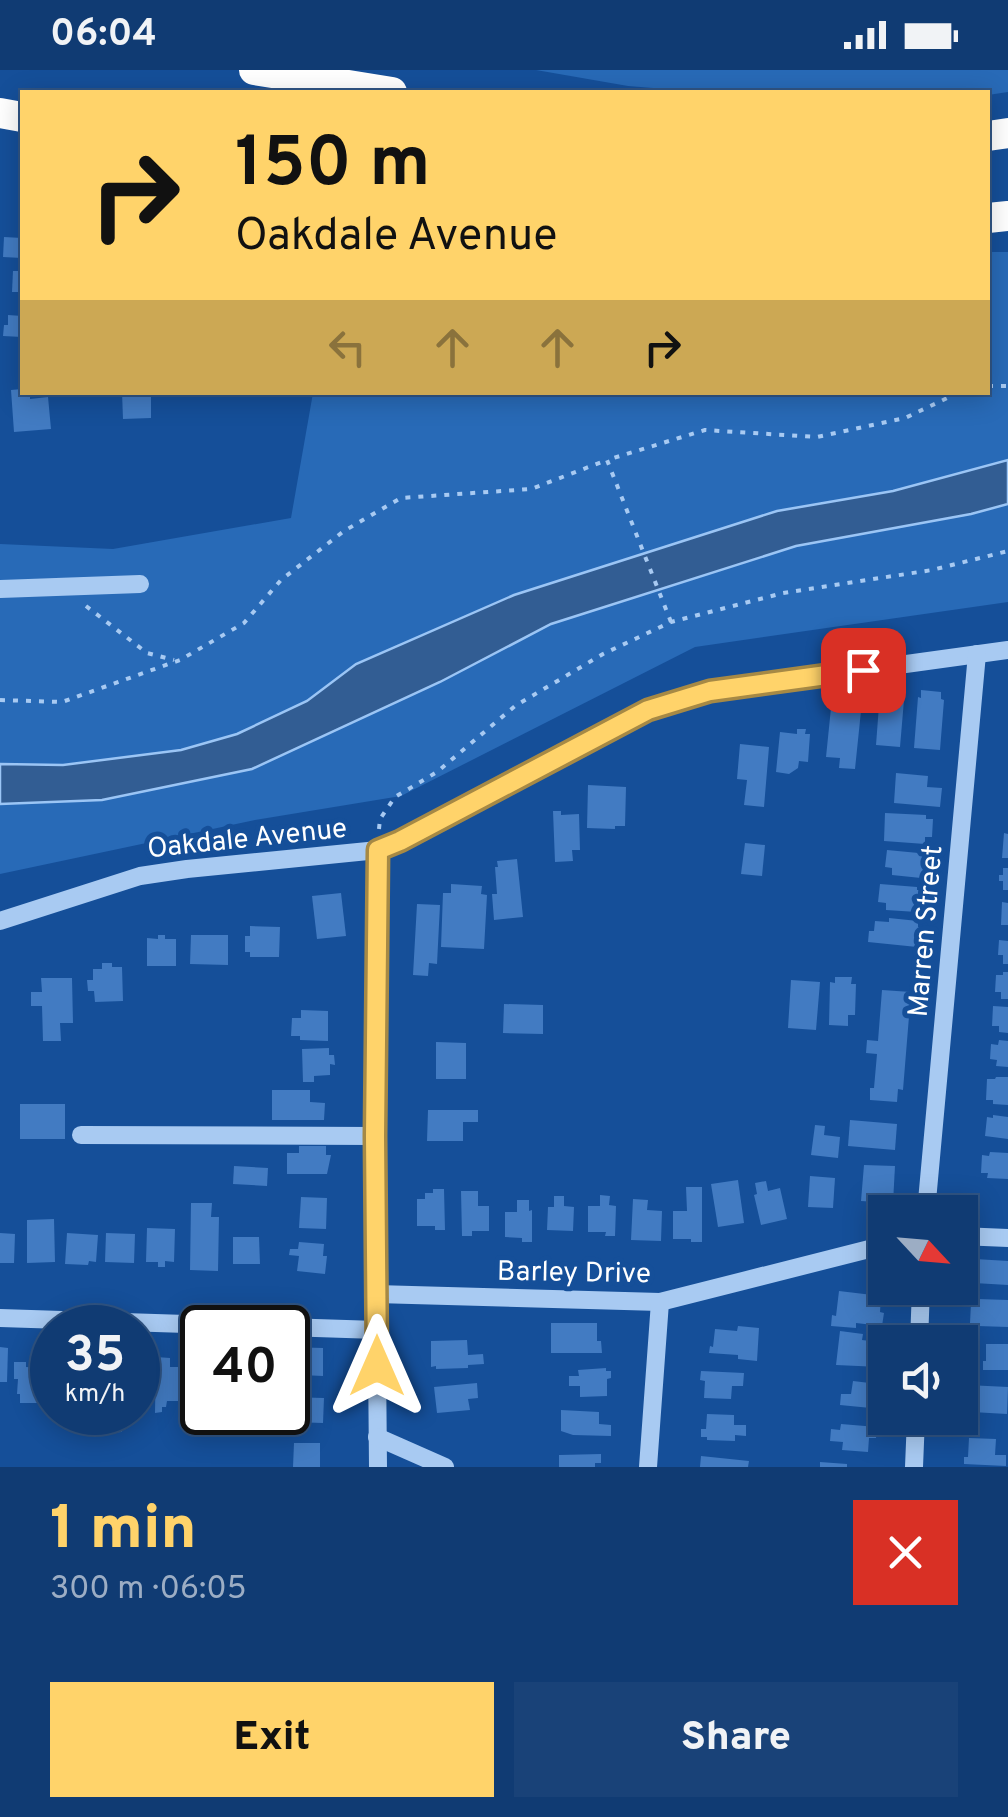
<!DOCTYPE html>
<html lang="en">
<head>
<meta charset="utf-8">
<style>
	body { margin:0; font-family:Overpass,sans-serif; background:#194278; color:#f1f3f6; height:100vh; display:flex; flex-direction:column; font-size:38px; white-space:nowrap }
	* { box-sizing:border-box; margin:0 }
	p { font-size:32px; color:#9cadc4 }
	.icon { flex:none; width:55px; height:55px; fill:none; stroke:currentColor; stroke-width:2; stroke-linecap:round; stroke-linejoin:round }
	.map { position:relative; height:1397px; overflow:hidden }
	.details { display:flex; flex-direction:column; background:#103b73; flex:1 }
	.details>* { flex:none }
	.guide { position:absolute; left:20px; top:20px; width:970px; height:305px; border-radius:0px; box-shadow:0 5px 25px #0003,0 0 0 2px #305585; background:#ffd36a; color:#111; overflow:hidden }
	.needle { width:65px; rotate:116deg }
	.buttons { position:absolute; left:868px; top:1125px; display:grid; gap:20px }
	.buttons a { display:grid; place-items:center; width:110px; height:110px; border-radius:0px; background:#103b73; box-shadow:0 5px 25px #0003,0 0 0 2px #305585; font-size:50px }
	.speed { position:absolute; left:30px; top:1235px; display:flex; gap:20px; font-size:50px; font-weight:700; text-align:center }
	.speed>* { display:grid; place-content:center; width:130px; height:130px; border-radius:50%; background:#103b73; box-shadow:0 5px 25px #0003,0 0 0 2px #305585; line-height:1 }
	.speed small { font-size:25px; font-weight:400 }
	.speed .limit { border:5px solid #111; border-radius:15px; background:#fff; color:#111 }
	.pin { position:absolute; display:grid; place-items:center; width:85px; height:85px; color:#fff; margin:-42px; border-radius:20px; box-shadow:0 5px 15px #0006 }
	.me { position:absolute; width:110px; margin:-55px; rotate:0deg; stroke-linejoin:round; filter:drop-shadow(0 0 8px #0008) }
	.turn { display:flex; align-items:center; gap:35px; height:210px; padding:0 50px; font-size:45px }
	.turn .icon { width:130px; height:130px; stroke-width:2.5 }
	.turn b { display:block; font-size:70px; line-height:85px }
	.lanes { display:flex; align-items:center; height:95px; padding:0 50px; background:#0003; justify-content:center; gap:50px; direction:ltr }
	.lanes .off { opacity:.35 }
	.round { display:grid; place-items:center; flex:none; width:105px; height:105px; border-radius:0px; background:#194278 }
	.headline { display:flex; align-items:center; justify-content:space-between; height:170px; padding:0 50px }
	h1 { font-size:60px; font-weight:800; line-height:75px; color:#ffd36a }
	.button { display:flex; gap:20px; margin-top:auto; padding:20px 50px }
	.button a { flex:1; height:115px; border-radius:0px; background:#ffd36a; color:#111; font-size:40px; font-weight:800; line-height:115px; text-align:center }
	.button a+a { background:#194278; color:#f1f3f6 }
	.status { display:flex; justify-content:space-between; align-items:center; height:70px; padding:0 50px; background:#103b73; direction:ltr }
	.status svg { height:28px; fill:currentColor }
	.map>svg:first-child { display:block }
</style>
</head>
<body>
<div class="status"><b>06:04</b><svg viewBox="0 0 49 12"><path d="M0 12V9h3v3zM5 12V6h3v6zM10 12V3h3v9zM15 12V0h3v12zM26 1h20v11H26zM47 4h2v5h-2z"/></svg></div>
<div class="map">
<svg width="1008" height="1397" viewBox="0 0 1008 1397">
	<rect width="100%" height="100%" fill="#154f99"/>
	<g fill="#286ab7">
		<path d="M536,0h472v22l-20,3v-3h-285l-75,-6z"/>
		<path d="M988,182h20v350l-313,45 -294,149 -146,24 -255,54v-330l113,5 178,-31 22,-125 675,-1z"/>
	</g>
	<path fill="#325d93" stroke="#9bc5f5" stroke-width="2.5" d="M1008,390v44l-37,10 -175,32 -245,78 -111,58 -188,87 -150,31 -102,4v-40l63,1 118,-15 56,-16 70,-33 49,-37 158,-69 263,-84 116,-20z"/>
	<g fill="#427bc2">
		<path d="M4,167l18,1v20l-19,-1z"/>
		<path d="M13,201h9v21h-10z"/>
		<path d="M8,245l14,1v21l-19,-1 1,-11h4z"/>
		<path d="M22,319v3h8v7l18,-2 3,32 -37,3 -3,-42z"/>
		<path d="M122,322h29v26l-28,1z"/>
		<path d="M921,620l20,2v7l3,1 -4,50 -26,-2 4,-51 3,1z"/>
		<path d="M880,622l21,1 -1,7h4l-4,47 -24,-2z"/>
		<path d="M831,638l30,3 -6,58 -16,-1 1,-10 -14,-1z"/>
		<path d="M797,659h9l-1,5h5l-2,28 -9,-1 -1,7 -9,6 -13,-2 4,-40 17,2z"/>
		<path d="M740,674l29,3 -5,60 -20,-2 3,-25 -10,-1z"/>
		<path d="M896,703l32,3 -1,11 15,1 -2,19 -46,-4z"/>
		<path d="M588,715l38,2 -1,39h-10v3l-28,-1z"/>
		<path d="M553,741h8v4l18,-1 1,36h-8l1,11 -18,1z"/>
		<path d="M885,743l41,2v4h7l-1,18h-7v7l-41,-3z"/>
		<path d="M1004,763l4,1v24h-6z"/>
		<path d="M745,773l20,2 -3,31 -21,-2z"/>
		<path d="M887,780l42,4 -2,18 -5,-1 -1,7 -29,-3v-7l-7,-1z"/>
		<path d="M517,789l6,58 -29,3 -2,-26h5l-2,-27h3l-1,-6z"/>
		<path d="M1003,798h5v22h-5v-9h-4v-6h4z"/>
		<path d="M451,814l31,2 -1,8 6,1 -3,54 -43,-2 2,-54h8z"/>
		<path d="M880,814l37,3v3h8l-1,16h-6l-1,6 -31,-2v-7l-8,-1z"/>
		<path d="M341,823l5,43 -29,3 -5,-43z"/>
		<path d="M1002,832l6,1v22h-7z"/>
		<path d="M417,834l23,1 -3,59 -8,-1 -1,13 -15,-1z"/>
		<path d="M889,848l29,3v6h6l-1,16h-6v4l-49,-5 1,-11h5l1,-10 14,1z"/>
		<path d="M250,856l30,1 -1,30h-29v-5h-5v-16h5z"/>
		<path d="M158,865h7v4h11v27h-29v-28l11,1z"/>
		<path d="M191,865h37v30l-38,-1z"/>
		<path d="M999,870l9,1v23h-5v-9h-5z"/>
		<path d="M102,893h10v4h10l1,34 -28,1 -1,-11h-6l-1,-11h6v-11h9z"/>
		<path d="M1003,902h5v27h-7v-7h-6l1,-17h7z"/>
		<path d="M835,907h17l-1,7h5l-1,31h-7v11l-19,-1 1,-43 5,1z"/>
		<path d="M41,908h31l1,45h-13l1,18h-18l-1,-35h-11v-14h11z"/>
		<path d="M791,910l29,2 -4,48 -28,-2z"/>
		<path d="M882,920l29,2 -8,98 -5,-1 -1,13 -27,-2v-12h4l3,-34 -11,-1 1,-13 11,1z"/>
		<path d="M504,934l39,1v29l-40,-1z"/>
		<path d="M993,936l15,1v26l-9,-1v-6h-7z"/>
		<path d="M301,940l27,1v30l-28,-1v-4h-9l1,-18h9z"/>
		<path d="M999,970l9,1v26l-12,-1 1,-6 -7,-1 1,-15 7,1z"/>
		<path d="M436,972l30,1v36h-30z"/>
		<path d="M329,978v7h5l1,10 -5,-1v11l-16,1v6h-11l-1,-33z"/>
		<path d="M996,1007h12v28l-15,-1v-4h-7l1,-21h8z"/>
		<path d="M272,1020h38v12l15,1 -1,17h-52z"/>
		<rect x="20" y="1034" width="45" height="35"/>
		<path d="M428,1040h50v12h-15v19h-36z"/>
		<path d="M993,1045l15,2v22l-23,-3 2,-19 6,1z"/>
		<path d="M850,1050l47,4 -2,26 -47,-4z"/>
		<path d="M815,1055l10,1 -1,9 16,2 -2,21 -27,-3z"/>
		<path d="M299,1076h27v9h5l-4,19h-40v-21h12z"/>
		<path d="M990,1082l18,1v26l-21,-1 1,-5h-7l1,-18 7,1z"/>
		<path d="M864,1095l31,1 -2,37 -32,-2z"/>
		<path d="M234,1096l34,2 -1,18 -34,-2z"/>
		<path d="M810,1106l25,2 -2,30 -25,-1z"/>
		<path d="M738,1110l6,43 -26,4 -7,-43z"/>
		<path d="M766,1111l2,10 12,-3 7,31 -26,6 -7,-30 3,-1 -2,-11z"/>
		<path d="M686,1117h16v55h-11v-3h-18v-28h14z"/>
		<path d="M433,1119h11l1,41h-10v-4h-18v-27h8v-6h8z"/>
		<path d="M461,1121h17v15h11v25h-17v5h-10z"/>
		<path d="M600,1125l10,1 -1,9 7,1 -1,30h-10l1,-4h-18v-26h12z"/>
		<path d="M554,1126h10v10l10,1 -1,24 -26,-1 1,-23h6z"/>
		<path d="M301,1127l26,1 -1,31 -27,-1z"/>
		<path d="M633,1129l15,1 -1,10 15,1 -1,30 -30,-1z"/>
		<path d="M517,1130h12v11l3,-1v32h-10v-4l-17,-1v-25h12z"/>
		<path d="M191,1133h21l-1,14h8l-1,54 -28,-1z"/>
		<path d="M54,1149l1,43 -28,1v-43z"/>
		<path d="M147,1158l28,1 -1,33 -9,-1v6h-7v-5h-12z"/>
		<path d="M0,1163l15,1 -1,29h-14z"/>
		<path d="M67,1163l31,2 -2,27 -7,-1 -1,4 -23,-1z"/>
		<path d="M106,1163l29,1 -1,29 -29,-1z"/>
		<path d="M233,1167h26l1,27h-27z"/>
		<path d="M299,1172l25,2 -1,12h4l-2,18 -28,-3 2,-15 -10,-1 1,-6h8z"/>
		<path d="M975,1189l33,2v24l-34,-2z"/>
		<path d="M839,1221l42,5 -1,16 4,1 -2,13 -26,-3v5l-25,-2 1,-11 4,1z"/>
		<path d="M978,1229l30,1v27l-31,-1v-3h-7l1,-20 6,1z"/>
		<path d="M551,1253h46v18h4l1,12h-51z"/>
		<path d="M738,1256l21,2 -2,33 -19,-2v-4l-29,-2 1,-7 3,1 2,-18 22,2z"/>
		<path d="M840,1261l23,3 -1,6 23,3 -5,24 -44,-2z"/>
		<path d="M467,1270l1,15 15,-1 1,10 -16,1v3l-32,1v-3l-5,1v-26z"/>
		<path d="M986,1274h22v26h-25v-9h3z"/>
		<path d="M0,1277l8,1 -1,34h-7z"/>
		<path d="M288,1277l35,1v28l-22,-1v3h-13z"/>
		<path d="M156,1287l14,1v9h15l-1,34h-17l-1,6h-4v5l-7,1z"/>
		<path d="M14,1292h12v5l18,1v35h-24v-9h-3l1,-15h-4z"/>
		<path d="M606,1298v3h5v7l-4,1v17l-27,1v-11h-11v-10h10l-1,-6z"/>
		<path d="M189,1299l13,1v27h-8v-14h-4z"/>
		<path d="M701,1301l43,2 -1,13h-11l-1,13 -27,-1 1,-17 -5,-1z"/>
		<path d="M853,1311l25,3 -1,15h5l-1,10 -41,-4 1,-11h10z"/>
		<path d="M477,1313l1,15 -10,1 2,11 -33,3 -3,-26z"/>
		<path d="M967,1315l41,2 -1,27 -35,-2 1,-18 -7,-1z"/>
		<path d="M288,1327l36,1 -1,25 -30,-1 -7,-1v-5h-10v-4h12z"/>
		<path d="M561,1340l38,2v12l12,1v11l-38,-1 -12,-4z"/>
		<path d="M105,1342h19v4h3v11l-6,1 1,4 -17,1z"/>
		<path d="M707,1344l27,1v10h12v11l-11,-1v6l-28,-1v-3h-6v-8h5z"/>
		<path d="M841,1354l36,3 -1,11h-7l-1,14 -26,-2 1,-8 -13,-1 1,-12 9,1z"/>
		<path d="M969,1368l27,1 -1,16h11v11l-42,-2v-7h4z"/>
		<path d="M294,1373h26v24h-27z"/>
		<path d="M601,1384v9h-6v4h-36v-12z"/>
		<path d="M701,1386l48,5 -1,6h-48z"/>
		<path d="M820,1392l27,2v3h-27z"/>
	</g>
	<g fill="none" stroke-linecap="round" stroke-linejoin="round">
		<g stroke="#a8caf2" stroke-width="4" stroke-dasharray="5 8" stroke-linecap="butt">
			<path d="M988,316h20"/>
			<path d="M86,536l61,47 27,7"/>
			<path d="M671,552l-64,-162 98,-30 112,7 88,-19 55,-26"/>
			<path d="M0,630l62,2 118,-42 64,-37 37,-43 63,-49 57,-33 130,-9 76,-29"/>
			<path d="M379,759l1,-10 15,-22 42,-25 78,-66 88,-52 68,-32 112,-29 149,-23 76,-19"/>
		</g>
		<g stroke="#a8caf2" stroke-width="18">
			<path d="M0,519l140,-5"/>
			<path d="M378,780l-3,286 3,331"/>
			<path d="M0,851l140,-45 47,-7 191,-19 22,-9 248,-131 62,-19 298,-41"/>
			<path d="M81,1065l294,1"/>
			<path d="M926,1142l51,-558"/>
			<path d="M960,1166l48,2"/>
			<path d="M376,1224l284,8 225,-57"/>
			<path d="M0,1248l377,12"/>
			<path d="M919,1272l2,-54"/>
			<path d="M377,1367l68,30"/>
			<path d="M648,1397l12,-165"/>
			<path d="M914,1397l2,-49"/>
		</g>
		<g stroke="#fff" stroke-width="30">
			<path d="M254,0l138,22"/>
			<path d="M0,43l22,4"/>
			<path d="M988,66l20,-3"/>
			<path d="M988,148l20,-2"/>
		</g>
	</g>
	<g fill="none" stroke-linecap="round" stroke-linejoin="round">
		<defs>
			<path id="route" d="M377,1296l-2,-230 3,-286 22,-9 248,-131 62,-19 153,-21"/>
		</defs>
		<use href="#route" stroke="#a68945" stroke-width="25"/>
		<use href="#route" stroke="#ffd36a" stroke-width="18"/>
	</g>
	<g text-anchor="middle" stroke-width="10" stroke-linejoin="round" paint-order="stroke">
		<g font-size="28" fill="#fff" stroke="#154f99">
			<text transform="translate(247 767) rotate(-6)" y="10">Oakdale Avenue</text>
			<text transform="translate(924 861) rotate(-85)" y="10">Marren Street</text>
			<text transform="translate(574 1201) rotate(1)" y="10">Barley Drive</text>
		</g>
	</g>
</svg>
<div class="buttons">
<a><svg class="needle" viewBox="-14 -14 28 28"><path d="M0-13l5 13h-10z" fill="#e53935"/><path d="M0 13l5-13h-10z" fill="#9cadc4"/></svg></a>
<a><svg class="icon" aria-label="sound" viewBox="0 0 24 24"><path d="M4 9h4l5-4v14l-5-4H4zM17 9q2 3 0 6"/></svg></a>
</div>
<div class="speed"><div>35<small>km/h</small></div><div class="limit">40</div></div>
<div class="pin" style="left:863px;top:600px;background:#d93025"><svg class="icon" aria-label="arrive" viewBox="0 0 24 24"><path d="M6 21V4h12l-3 4 3 4H6"/></svg></div>
<svg class="me" style="left:377px;top:1296px" viewBox="-20 -20 40 40"><path d="M0-17L14 15 0 8-14 15z" fill="#ffd36a" stroke="#fff" stroke-width="4"/></svg>
<div class="guide">
<div class="turn"><svg class="icon" aria-label="right" viewBox="0 0 24 24"><path d="M7 20v-9h11M14 6l5 5-5 5"/></svg><div><b>150 m</b>Oakdale Avenue</div></div>
<div class="lanes"><svg class="icon off" aria-label="left" viewBox="0 0 24 24"><path d="M17 20v-9H6M10 6l-5 5 5 5"/></svg><svg class="icon off" aria-label="ahead" viewBox="0 0 24 24"><path d="M12 20V5M6 11l6-6 6 6"/></svg><svg class="icon off" aria-label="ahead" viewBox="0 0 24 24"><path d="M12 20V5M6 11l6-6 6 6"/></svg><svg class="icon" aria-label="right" viewBox="0 0 24 24"><path d="M7 20v-9h11M14 6l5 5-5 5"/></svg></div>
</div>
</div>
<section class="details">
<div class="headline"><div><h1>1 min</h1><p>300 m · 06:05</p></div><a class="round" style="background:#d93025;color:#fff"><svg class="icon" aria-label="close" viewBox="0 0 24 24"><path d="M6 6l12 12M18 6L6 18"/></svg></a></div>
<div class="button"><a>Exit</a><a>Share</a></div>
</section>
</body>
</html>
